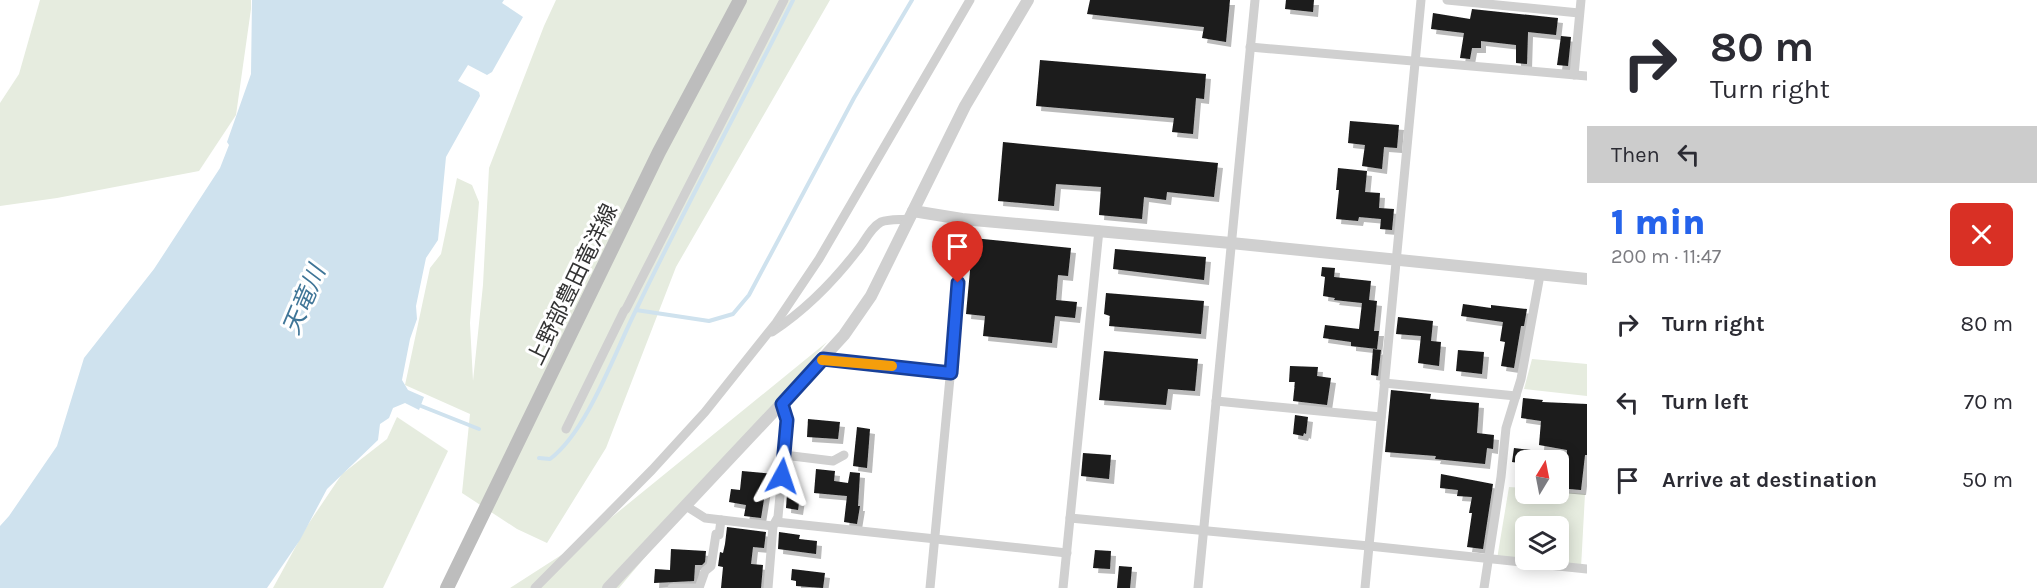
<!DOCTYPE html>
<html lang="en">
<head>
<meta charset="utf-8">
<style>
	body { margin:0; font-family:Karla,"Noto Sans JP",sans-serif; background:#f2f2f3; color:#2b2b33; height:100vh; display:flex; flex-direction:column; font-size:22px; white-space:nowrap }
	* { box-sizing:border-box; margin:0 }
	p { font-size:20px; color:#7c7c81 }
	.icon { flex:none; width:33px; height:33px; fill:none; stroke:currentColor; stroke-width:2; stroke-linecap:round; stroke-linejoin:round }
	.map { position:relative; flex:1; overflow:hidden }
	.panel { display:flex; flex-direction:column; background:#fff; width:450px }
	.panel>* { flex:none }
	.guide { background:#fff; color:#2b2b33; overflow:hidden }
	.needle { width:39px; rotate:10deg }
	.fabs { position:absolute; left:1515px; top:450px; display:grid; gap:12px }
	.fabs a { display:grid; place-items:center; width:54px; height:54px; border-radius:9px; background:#fff; box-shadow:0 3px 15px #0003; font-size:30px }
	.pin { position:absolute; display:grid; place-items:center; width:51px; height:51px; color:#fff; margin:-62px -26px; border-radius:50% 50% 50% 0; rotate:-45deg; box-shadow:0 0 6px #0007 }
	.pin .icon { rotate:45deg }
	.me { position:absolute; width:66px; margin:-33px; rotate:5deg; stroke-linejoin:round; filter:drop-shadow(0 0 4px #0008) }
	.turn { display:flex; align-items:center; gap:21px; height:126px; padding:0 24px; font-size:27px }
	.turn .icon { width:78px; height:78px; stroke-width:2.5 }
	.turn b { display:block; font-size:42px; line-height:51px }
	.then { display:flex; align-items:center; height:57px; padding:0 24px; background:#0003; gap:12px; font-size:22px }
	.round { display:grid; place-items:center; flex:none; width:63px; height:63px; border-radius:9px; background:#f2f2f3 }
	.head { display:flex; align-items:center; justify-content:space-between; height:102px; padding:0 24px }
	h1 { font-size:36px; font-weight:800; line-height:45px; color:#2563eb }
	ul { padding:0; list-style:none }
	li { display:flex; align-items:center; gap:18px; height:78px; padding:0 24px }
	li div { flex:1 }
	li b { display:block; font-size:22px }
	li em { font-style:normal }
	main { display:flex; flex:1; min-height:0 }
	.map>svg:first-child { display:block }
</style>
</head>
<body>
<main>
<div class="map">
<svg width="1587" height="588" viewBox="0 0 1587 588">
	<defs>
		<filter id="shadow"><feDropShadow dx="5" dy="5" stdDeviation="0" flood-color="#0004"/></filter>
	</defs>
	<rect width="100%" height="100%" fill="#fff"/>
	<g fill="#e6ecdf" fill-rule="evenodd">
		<path d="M40,0h211v9l-15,106 -37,56 -142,27 -57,8v-103l19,-29z"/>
		<path d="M556,0h274l-154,267 -70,181 -59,95 -30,-14 -55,-36 8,-79 -65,-29 25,-117 11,-14 16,-76 15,7 7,17 -9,121 3,58 10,-96 6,-117 55,-142z"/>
		<path d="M827,342l-208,246h-109l70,-45z"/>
		<path d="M1532,359l55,5v32l-63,-7z"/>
		<path d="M397,417l51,34 -65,137h-110l34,-62 35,-52 45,-35z"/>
		<path d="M1509,487l16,1 1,6h32l1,-2 26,2 -4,74 -84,-9zM1526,526h32v34h-32z"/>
	</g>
	<path fill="#cfe2ee" d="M252,0h252l-2,3 21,14 -31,55 -5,3 -19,-10 -10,16 21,11 1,4 -34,61 -8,83 -12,18 -10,48 1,13 -7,20 -8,41 6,10 16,7 -5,13 -14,-7 -12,5 -4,10 -9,6 -2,16 -51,49 -27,51 -33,48h-267v-62l9,-10 48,-70 27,-88 70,-89 66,-101 9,-23 -2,-3 24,-68z"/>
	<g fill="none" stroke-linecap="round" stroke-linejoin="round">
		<g stroke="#cfe2ee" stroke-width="4">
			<path d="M636,310l73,11 24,-7 16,-19 105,-197 58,-98"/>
			<path d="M416,404l63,25"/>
			<path d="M539,458l11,1c38,-29 64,-105 86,-149 50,-105 106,-207 157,-310"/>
		</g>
	</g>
	<g fill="#1a1a1a" filter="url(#shadow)">
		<path d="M1090,0h140l-4,42 -24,-4 2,-11 -117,-13z"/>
		<path d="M1286,0h28l-1,12 -28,-3z"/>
		<path d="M1472,9l86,9 -2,17 -28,-3 -1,32 -11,-1v-18l-35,-4v7h-9l-2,11 -10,-1 4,-25 -33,-4 2,-16 37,6z"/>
		<path d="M1561,36l10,1 -3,29 -11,-1z"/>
		<path d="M1040,60l166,14 -2,25 -8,-1 -3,36 -21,-2 2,-14 -138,-12z"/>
		<path d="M1350,121l49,4 -2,23 -13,-1 -2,22 -20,-3 3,-21 -17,-2z"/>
		<path d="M1003,142l215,21 -4,34 -47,-5 -1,8 -22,-3 -2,22 -43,-4 2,-28 -45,-3 -2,22 -56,-5z"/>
		<path d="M1338,168l29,3 -2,21 15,1 -1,15 15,1 -2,21 -12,-1 1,-10 -22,-2 -1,4 -22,-2 3,-29h-3z"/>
		<path d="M973,238l98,10 -3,28 -10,-1 -2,25 21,2 -2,16 -20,-2 -3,27 -69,-7 2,-20 -19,-2z"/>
		<path d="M1115,249l91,8 -2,23 -91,-11z"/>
		<path d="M1322,267l13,1 -1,9 37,4 -2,19 8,1 -3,30h5l-2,18 -26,-3v-4l-28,-4 2,-13 34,4 3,-26 -28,-3 1,-2 -12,-2 2,-19 -4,-1z"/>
		<path d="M1106,293l98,8 -3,33 -92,-8 1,-10 -6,-2z"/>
		<path d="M1463,304l28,4v-3l36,4 -3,17h-3l-7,42 -13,-2 4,-24 -5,-1 3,-19 -42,-6z"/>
		<path d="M1398,317l35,4 -2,20 10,1 -2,24 -21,-3 3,-27 -25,-2z"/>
		<path d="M1373,349l8,1 -3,26 -7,-1z"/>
		<path d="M1458,350l26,2 -2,22 -26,-3z"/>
		<path d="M1104,351l94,8 -3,32 -27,-2 -2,16 -67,-5z"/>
		<path d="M1290,366l28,1 -1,9 14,2 -4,27 -34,-4 2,-19h-6z"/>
		<path d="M1391,390l40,4 -1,5 49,4 -2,30 17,2 -1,14 -6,-1 -2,16 -50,-5 1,-3 -51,-4z"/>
		<path d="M1523,398l20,2 -1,2 45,2v51h-2l-4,35 -23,-2v-18h8l1,-20 -28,-5 2,-24 -20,-3z"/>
		<path d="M1295,415l13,2 -2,17 -2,-1 -1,3 -10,-2z"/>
		<path d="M808,419l32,3 -2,17 -31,-2z"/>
		<path d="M857,427l13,2 -3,39 -14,-2z"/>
		<path d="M1514,448l17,2 -1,10h-4v4l-14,-2z"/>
		<path d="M1083,453l28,2 -2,24 -28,-3z"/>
		<path d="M816,469l19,2 -1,10 14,2 2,-11 10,1 -2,33h2l-3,18 -13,-2 3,-26 -33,-3z"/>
		<path d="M742,471l32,3 -2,14 -6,-1 -5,31 -17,-2 2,-11 -17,-3 2,-13 9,1z"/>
		<path d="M1441,474l52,10 -10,65 -16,-2 5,-34h-3l3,-16 -15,-1 1,-6 -18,-2z"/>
		<path d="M787,494l13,2 -2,14 -12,-2z"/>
		<path d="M727,527l39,5 -2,16 -11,-1 -2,17 12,1 -2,23h-40l2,-21 -5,-1 2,-14 3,1 2,-9z"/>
		<path d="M779,532l21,3 -1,4 18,2 -1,13 -38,-5z"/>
		<path d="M671,549l35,2 -1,11 -3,3h-7l-1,16 -40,2 1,-14 15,1z"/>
		<path d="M1095,550l16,1 -1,18 -17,-1z"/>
		<path d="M1119,566l13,1 -2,21h-13z"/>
		<path d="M792,569l33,4 -2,15 -27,-2v-5l-5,-1z"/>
	</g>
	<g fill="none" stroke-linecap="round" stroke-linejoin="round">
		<g stroke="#d0d0d0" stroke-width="9">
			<path d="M1447,0l132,13"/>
			<path d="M1250,47l337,29"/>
			<path d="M1574,75l7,-75"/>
			<path d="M772,332c32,-21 61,-50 85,-81 8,-9 13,-23 24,-29 8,-3 20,-2 28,-3"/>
			<path d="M823,359l128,14"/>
			<path d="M1384,383l132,13"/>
			<path d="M1216,401l165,16"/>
			<path d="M566,429l58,-118 2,-2 158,-309"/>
			<path d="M784,455l49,6 11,-6"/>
			<path d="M686,506l19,12 68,8"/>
			<path d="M1070,518l299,28 218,23"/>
			<path d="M776,522l291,31"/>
			<path d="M535,588l117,-118 53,-58 71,-89 43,-64 151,-259"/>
			<path d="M672,588h27l6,-17 6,-5 5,-32 3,1 2,-15"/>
			<path d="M768,588l5,-62 5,-9 9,-97 -6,-16"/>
			<path d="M930,588l25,-263 7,-106"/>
			<path d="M1063,588l36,-358"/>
			<path d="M1198,588l57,-588"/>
			<path d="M1365,588l56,-588"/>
			<path d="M1484,588l17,-111 5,-49 15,-49 19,-104"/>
		</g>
		<g stroke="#d0d0d0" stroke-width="12">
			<path d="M913,211l49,8 269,24 356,36"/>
			<path d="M608,588l173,-184 63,-69 27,-39 94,-190 63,-106"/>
		</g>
		<path stroke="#bdbdbd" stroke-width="14" d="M447,588l212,-436 81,-152"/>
	</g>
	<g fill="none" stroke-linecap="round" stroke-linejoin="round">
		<defs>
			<path id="route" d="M782,476l5,-56 -5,-16 41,-45 128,14 7,-90"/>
		</defs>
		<use href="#route" stroke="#184099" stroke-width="15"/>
		<use href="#route" stroke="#2563eb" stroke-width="10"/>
		<path stroke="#f59e0b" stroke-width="10" d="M822,360l70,6"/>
	</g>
	<g text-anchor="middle" stroke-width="6" stroke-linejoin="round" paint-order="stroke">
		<g font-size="22" fill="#333" stroke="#fff">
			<text transform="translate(572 284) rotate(-64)" y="8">上野部豊田竜洋線</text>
		</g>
		<g font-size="24" font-style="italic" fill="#3f7597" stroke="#fff">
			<text transform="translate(304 300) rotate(-67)" y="8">天竜川</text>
		</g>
	</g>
</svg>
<div class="fabs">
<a><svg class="needle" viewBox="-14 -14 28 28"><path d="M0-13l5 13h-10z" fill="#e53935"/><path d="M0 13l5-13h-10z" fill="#7c7c81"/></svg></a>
<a><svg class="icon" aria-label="layers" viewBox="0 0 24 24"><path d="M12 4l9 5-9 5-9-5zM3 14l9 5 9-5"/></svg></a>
</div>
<div class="pin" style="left:958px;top:283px;background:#d93025"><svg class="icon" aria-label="arrive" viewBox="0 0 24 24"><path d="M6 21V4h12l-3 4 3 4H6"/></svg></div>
<svg class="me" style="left:782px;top:476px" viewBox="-20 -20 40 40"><path d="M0-17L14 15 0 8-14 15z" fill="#2563eb" stroke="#fff" stroke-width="4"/></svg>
</div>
<section class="panel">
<div class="guide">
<div class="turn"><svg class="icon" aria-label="right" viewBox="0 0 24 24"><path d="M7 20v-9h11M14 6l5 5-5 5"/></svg><div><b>80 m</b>Turn right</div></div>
<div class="then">Then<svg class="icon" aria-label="left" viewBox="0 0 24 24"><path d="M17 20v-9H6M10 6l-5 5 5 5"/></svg></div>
</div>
<div class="head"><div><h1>1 min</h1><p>200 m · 11:47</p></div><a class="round" style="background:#d93025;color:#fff"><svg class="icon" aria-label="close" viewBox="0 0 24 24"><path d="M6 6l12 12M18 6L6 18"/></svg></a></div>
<ul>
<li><svg class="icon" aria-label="right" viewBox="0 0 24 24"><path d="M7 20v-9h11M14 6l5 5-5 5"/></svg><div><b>Turn right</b></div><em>80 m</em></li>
<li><svg class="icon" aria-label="left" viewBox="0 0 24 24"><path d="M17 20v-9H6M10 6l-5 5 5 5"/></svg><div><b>Turn left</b></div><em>70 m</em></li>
<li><svg class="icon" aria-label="arrive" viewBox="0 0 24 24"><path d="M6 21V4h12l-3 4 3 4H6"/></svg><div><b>Arrive at destination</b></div><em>50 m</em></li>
</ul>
</section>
</main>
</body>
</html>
